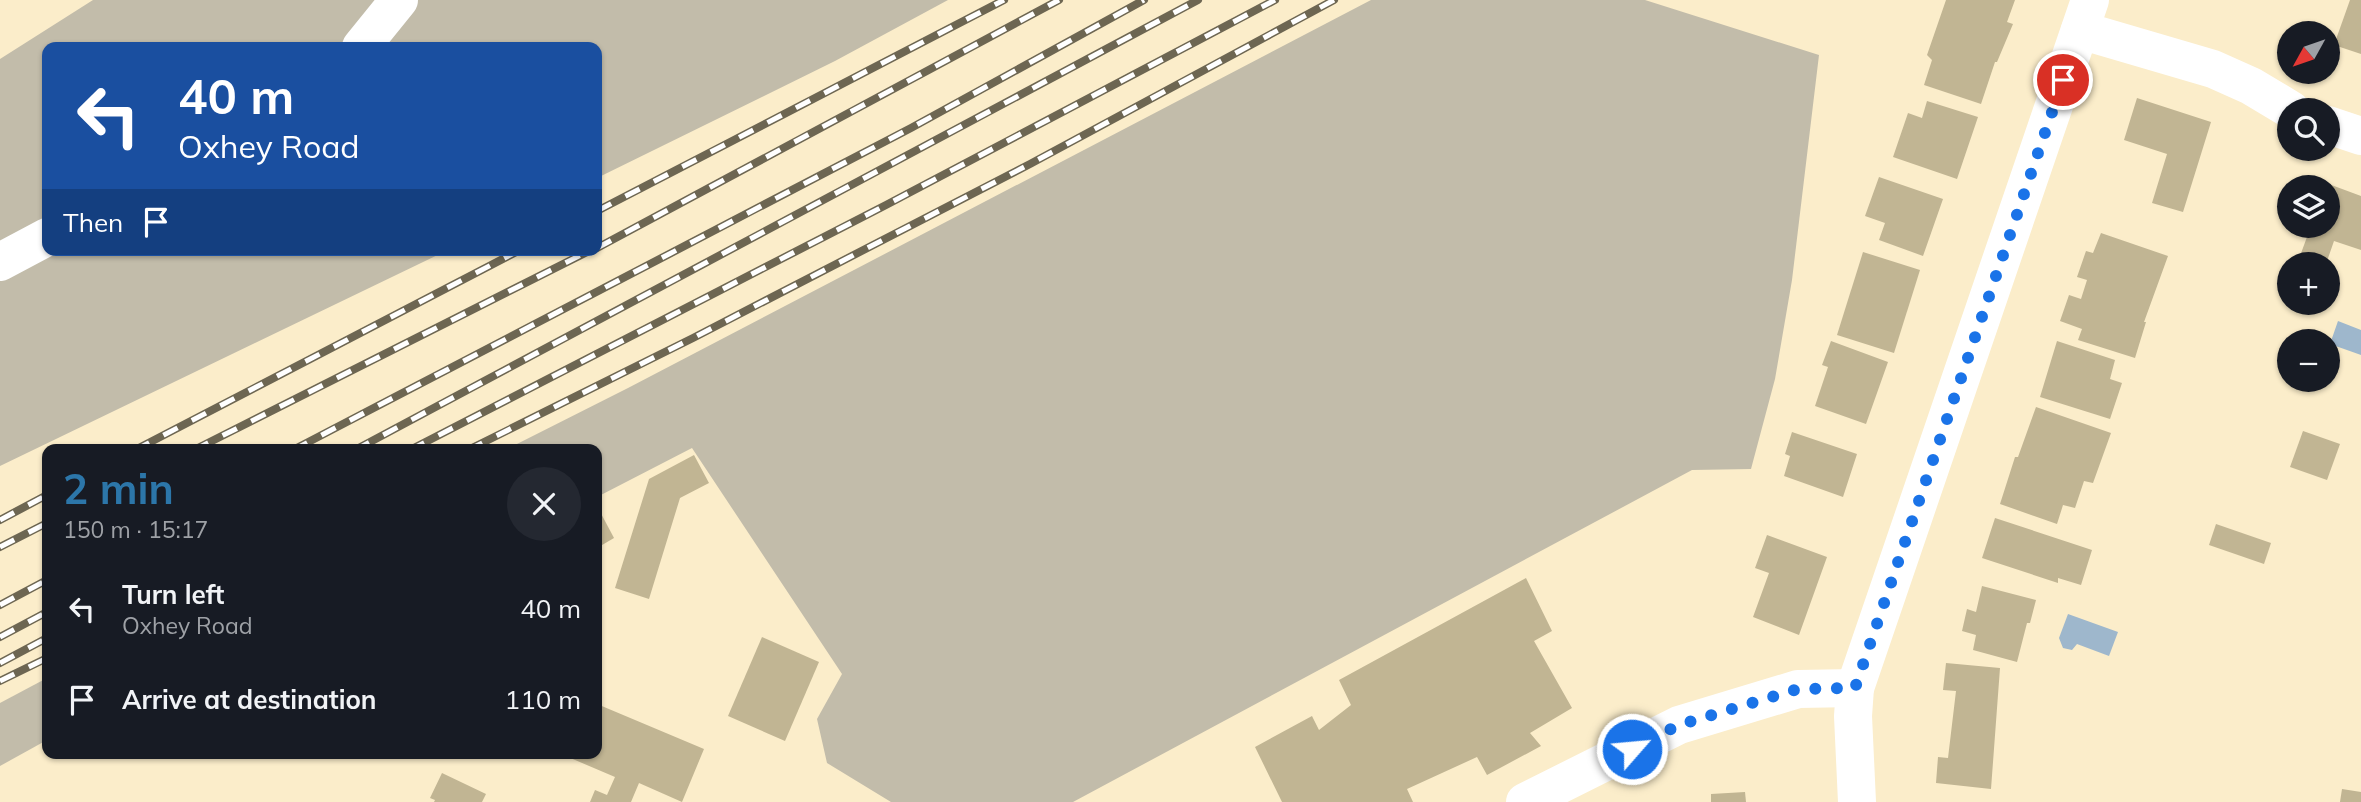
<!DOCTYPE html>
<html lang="en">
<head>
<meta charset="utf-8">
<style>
	body { margin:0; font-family:Mulish,sans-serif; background:#242831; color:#f1f3f6; height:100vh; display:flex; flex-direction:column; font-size:26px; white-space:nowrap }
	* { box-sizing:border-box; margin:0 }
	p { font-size:23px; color:#9ea1a6 }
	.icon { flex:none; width:38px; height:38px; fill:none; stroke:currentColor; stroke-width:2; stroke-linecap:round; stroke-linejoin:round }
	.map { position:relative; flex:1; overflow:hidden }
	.side { position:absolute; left:42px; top:444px; width:560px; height:315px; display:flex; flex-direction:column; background:#171b24; border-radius:14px; box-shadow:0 2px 5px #0004 }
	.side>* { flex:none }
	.top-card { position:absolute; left:42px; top:42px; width:560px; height:214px; border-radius:14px; box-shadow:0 2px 5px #0004; background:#1a4fa0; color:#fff; overflow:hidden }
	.needle { width:46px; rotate:230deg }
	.fabs { position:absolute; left:2277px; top:21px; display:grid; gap:14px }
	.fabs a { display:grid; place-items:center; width:63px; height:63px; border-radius:50%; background:#171b24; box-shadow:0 2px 5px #0004; font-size:35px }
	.pin { position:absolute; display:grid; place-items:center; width:60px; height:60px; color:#fff; margin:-30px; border:4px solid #fff; border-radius:50%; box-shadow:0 2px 7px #0007 }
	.me { position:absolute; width:77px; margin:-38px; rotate:63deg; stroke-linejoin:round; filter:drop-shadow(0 0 5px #0008) }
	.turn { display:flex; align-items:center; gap:24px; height:147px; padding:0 21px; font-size:32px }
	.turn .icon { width:91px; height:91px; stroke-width:2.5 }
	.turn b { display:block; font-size:49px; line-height:60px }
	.then { display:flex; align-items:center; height:66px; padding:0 21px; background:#0003; gap:14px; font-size:26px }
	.round { display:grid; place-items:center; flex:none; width:74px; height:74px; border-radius:37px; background:#242831 }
	.headline { display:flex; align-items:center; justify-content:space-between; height:119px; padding:0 21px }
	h1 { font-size:42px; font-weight:700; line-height:52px; color:#2c76a9 }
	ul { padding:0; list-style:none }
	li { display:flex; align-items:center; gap:21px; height:91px; padding:0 21px }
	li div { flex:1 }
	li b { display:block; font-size:26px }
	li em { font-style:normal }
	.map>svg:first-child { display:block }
</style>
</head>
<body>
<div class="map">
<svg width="2361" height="802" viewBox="0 0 2361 802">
	<rect width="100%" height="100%" fill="#fbedca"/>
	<g fill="#c2bcaa">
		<path d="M93,0h855l-113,61 -238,117v-131h-550v203h401l-448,216v-407z"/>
		<path d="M1371,0h274l174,55 -27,225 -17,99 -24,90 -59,1 -619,332h-182l-64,-39 -10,-44 25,-45 -150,-226 -95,49v-47h-92l123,-62z"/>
		<path d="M47,678v62l-47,26v-63z"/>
	</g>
	<g fill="#9eb7cc">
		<path d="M2338,321l23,9v25l-31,-11z"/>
		<path d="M2068,614l50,18 -9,24 -32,-12 -5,6 -9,-2 -4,-10z"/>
	</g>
	<g fill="#c1b593">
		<path d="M1946,0h69l-8,22 6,2 -16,38h-2l-14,42 -57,-19 8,-25 -5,-5z"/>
		<path d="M2350,0h11v54l-27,-9z"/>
		<path d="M2137,98l74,24 -28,90 -31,-9 15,-49 -43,-14z"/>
		<path d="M1927,101l51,16 -21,62 -64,-22 15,-44 14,5z"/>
		<path d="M1879,177l64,22 -20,57 -44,-16 6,-17 -20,-7z"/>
		<path d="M2326,183l35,13v54l-27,-9 -8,23h-3l-23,-8 11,-30h17v-39h-4z"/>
		<path d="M2101,233l67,23 -24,66h2l-11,36 -57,-18 4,-11 -22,-8 9,-26 12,4 6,-19 -10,-3 9,-26 7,2z"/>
		<path d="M1863,252l57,18 -26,83 -57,-18z"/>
		<path d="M1831,341l57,21 -22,62 -51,-18 13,-39 -6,-2z"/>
		<path d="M2057,341l58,19 -5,19 12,4 -12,36 -70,-22z"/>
		<path d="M2036,407l75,26 -18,50 -9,-2 -9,27 -12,-3 -6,19 -57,-20 15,-47h3z"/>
		<path d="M2303,431l37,13 -13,36 -37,-13z"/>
		<path d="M1792,432l65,22 -14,43 -59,-21 6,-20 -5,-2z"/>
		<path d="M694,455l15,28 -29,15 -31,101 -34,-11 34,-109z"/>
		<path d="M597,506l17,32 -17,10z"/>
		<path d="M1995,518l97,32 -11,35 -23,-7v5l-76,-25z"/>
		<path d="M2216,524l55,19 -7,21 -55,-19z"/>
		<path d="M1767,535l60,22 -28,78 -46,-18 16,-44 -14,-5z"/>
		<path d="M1526,578l26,53 -18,10 38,67 -42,25 11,13 -54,29 -10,-18 -70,32 6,13h-131l-27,-55 57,-31 7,14 32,-25 -12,-25z"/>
		<path d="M1982,586l54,14 -6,23h-3l-10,39 -44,-12 3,-15 -14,-4 5,-22 9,3z"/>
		<path d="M762,637l57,25 -34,79 -57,-25z"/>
		<path d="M1946,663l54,5 -9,121 -55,-6 2,-26 10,1 8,-67 -13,-1z"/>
		<path d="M597,704l107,45 -22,53 -43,-19 -8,19h-41l5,-12 12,5 8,-18 -47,-20 1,-3h28z"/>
		<path d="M442,773l44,21 -4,8h-48l1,-2 -5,-2z"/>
		<path d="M2342,789l19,3v10h-21z"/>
		<path d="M1745,792l1,10h-35v-8z"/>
	</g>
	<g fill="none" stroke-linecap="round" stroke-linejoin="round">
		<g stroke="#fff" stroke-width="38">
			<path d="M2080,30l133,39 38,17 40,24"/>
			<path d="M361,47l38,-47"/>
			<path d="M2328,125l33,11"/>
			<path d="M0,262l47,-25"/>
			<path d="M1525,802l154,-77 119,-36 57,-1"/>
			<path d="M1857,802l-4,-86 2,-28 235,-688"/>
		</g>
		<defs>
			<g id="rail">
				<path d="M597,211l407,-211"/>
				<path d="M597,248l462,-248"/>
				<path d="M135,450l385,-200"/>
				<path d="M194,450l397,-200"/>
				<path d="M293,450l618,-322 233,-128"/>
				<path d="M355,450l843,-450"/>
				<path d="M410,450l476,-245 389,-205"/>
				<path d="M468,450l225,-112 337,-174 304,-164"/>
				<path d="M0,520l47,-25"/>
				<path d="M0,547l47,-24"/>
				<path d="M0,605l47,-25"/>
				<path d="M0,637l47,-25"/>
				<path d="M0,663l47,-25"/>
				<path d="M0,681l47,-23"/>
			</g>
		</defs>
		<use href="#rail" stroke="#6d6652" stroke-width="8"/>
		<use href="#rail" stroke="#fff" stroke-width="5" stroke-dasharray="16" stroke-linecap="butt"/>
	</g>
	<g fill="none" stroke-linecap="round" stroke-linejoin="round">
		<path stroke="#1a73e8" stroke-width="12" stroke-dasharray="0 21.6" d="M1632,749l47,-24 119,-36 57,-1 208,-608"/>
	</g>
</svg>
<div class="fabs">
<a><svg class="needle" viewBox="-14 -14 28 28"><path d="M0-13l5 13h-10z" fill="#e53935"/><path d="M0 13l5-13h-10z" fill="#9ea1a6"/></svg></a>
<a><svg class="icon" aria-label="search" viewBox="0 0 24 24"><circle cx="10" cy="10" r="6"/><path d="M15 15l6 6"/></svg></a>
<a><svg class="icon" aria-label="layers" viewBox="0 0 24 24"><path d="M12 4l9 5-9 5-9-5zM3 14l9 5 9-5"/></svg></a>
<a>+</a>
<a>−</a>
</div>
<div class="pin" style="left:2063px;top:80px;background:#d93025"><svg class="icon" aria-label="arrive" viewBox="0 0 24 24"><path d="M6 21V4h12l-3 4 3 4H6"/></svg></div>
<svg class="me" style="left:1632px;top:749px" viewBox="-20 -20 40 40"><circle r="17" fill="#1a73e8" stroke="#fff" stroke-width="3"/><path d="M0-11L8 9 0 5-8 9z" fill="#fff"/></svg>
<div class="top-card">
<div class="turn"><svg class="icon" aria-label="left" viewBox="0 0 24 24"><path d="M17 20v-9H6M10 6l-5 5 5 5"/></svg><div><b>40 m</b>Oxhey Road</div></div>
<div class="then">Then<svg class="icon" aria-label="arrive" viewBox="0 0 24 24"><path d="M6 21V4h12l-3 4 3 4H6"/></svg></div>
</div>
<section class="side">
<div class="headline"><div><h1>2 min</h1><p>150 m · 15:17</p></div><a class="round"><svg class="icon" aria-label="close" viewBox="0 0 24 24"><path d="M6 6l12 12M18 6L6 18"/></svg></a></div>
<ul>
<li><svg class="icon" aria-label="left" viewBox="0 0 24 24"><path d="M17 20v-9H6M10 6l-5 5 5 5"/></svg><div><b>Turn left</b><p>Oxhey Road</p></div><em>40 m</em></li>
<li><svg class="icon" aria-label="arrive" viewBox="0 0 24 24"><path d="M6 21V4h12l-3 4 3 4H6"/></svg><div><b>Arrive at destination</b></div><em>110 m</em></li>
</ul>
</section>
</div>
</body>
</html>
